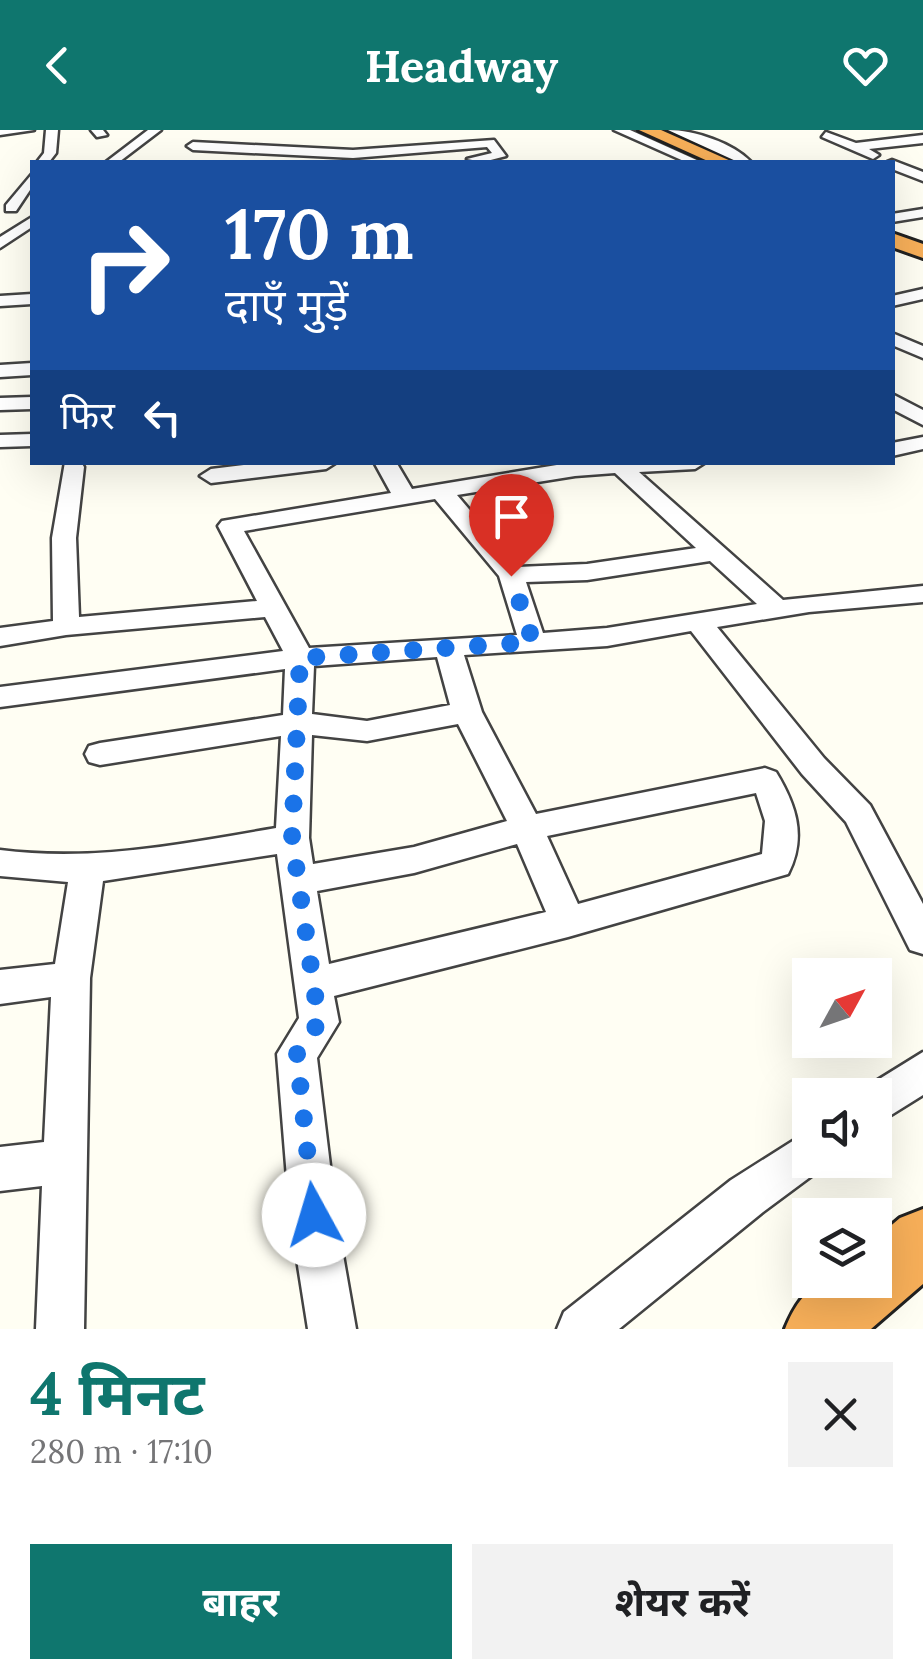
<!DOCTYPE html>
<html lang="hi">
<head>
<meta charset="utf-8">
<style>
	body { margin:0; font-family:Lora,"Noto Sans Devanagari",serif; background:#f2f2f2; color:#202124; height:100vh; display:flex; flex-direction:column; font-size:38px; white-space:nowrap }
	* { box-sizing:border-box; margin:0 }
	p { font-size:32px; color:#757577 }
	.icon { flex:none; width:55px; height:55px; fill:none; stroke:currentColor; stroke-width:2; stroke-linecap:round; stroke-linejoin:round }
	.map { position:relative; height:1199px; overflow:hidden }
	.panel { display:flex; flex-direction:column; background:#fff; flex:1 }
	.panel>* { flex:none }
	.banner { position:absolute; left:30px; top:30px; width:865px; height:305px; border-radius:0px; box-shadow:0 10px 40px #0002; background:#1a4fa0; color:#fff; overflow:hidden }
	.needle { width:65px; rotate:50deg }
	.controls { position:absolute; left:792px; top:828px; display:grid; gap:20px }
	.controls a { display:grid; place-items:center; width:100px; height:100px; border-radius:0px; background:#fff; box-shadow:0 10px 40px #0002; font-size:50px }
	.pin { position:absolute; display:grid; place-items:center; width:85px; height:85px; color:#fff; margin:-102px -42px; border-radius:50% 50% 50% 0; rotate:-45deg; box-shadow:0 0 10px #0007 }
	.pin .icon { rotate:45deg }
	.me { position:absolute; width:110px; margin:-55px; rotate:354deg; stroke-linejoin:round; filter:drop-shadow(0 0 8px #0008) }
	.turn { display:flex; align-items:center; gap:35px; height:210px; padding:0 30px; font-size:45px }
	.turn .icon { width:130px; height:130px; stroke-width:2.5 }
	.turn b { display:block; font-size:70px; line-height:85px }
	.then { display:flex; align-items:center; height:95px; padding:0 30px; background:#0003; gap:20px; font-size:38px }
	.round { display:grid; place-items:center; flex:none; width:105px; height:105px; border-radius:0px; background:#f2f2f2 }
	.headline { display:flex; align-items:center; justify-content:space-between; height:170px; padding:0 30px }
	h1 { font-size:60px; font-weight:700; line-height:75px; color:#0f766e }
	.primary-button { display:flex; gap:20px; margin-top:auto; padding:20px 30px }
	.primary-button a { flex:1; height:115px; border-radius:0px; background:#0f766e; color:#fff; font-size:40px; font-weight:700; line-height:115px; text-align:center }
	.primary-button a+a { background:#f2f2f2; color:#202124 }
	header { display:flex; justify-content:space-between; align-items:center; height:130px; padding:0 30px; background:#0f766e; color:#fff; font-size:45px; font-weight:700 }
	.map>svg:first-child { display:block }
</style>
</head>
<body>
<header><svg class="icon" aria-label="back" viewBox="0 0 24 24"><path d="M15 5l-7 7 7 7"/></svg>Headway<svg class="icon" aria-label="heart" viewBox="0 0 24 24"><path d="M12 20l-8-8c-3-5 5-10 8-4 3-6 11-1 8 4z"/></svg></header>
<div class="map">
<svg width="923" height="1199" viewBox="0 0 923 1199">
	<rect width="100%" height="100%" fill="#fffef3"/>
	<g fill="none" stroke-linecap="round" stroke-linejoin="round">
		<defs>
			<g id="minor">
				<path d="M0,0h34l-34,5z"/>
				<path d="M46,0h12l-2,23 -7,9h-12l7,-9z"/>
				<path d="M91,0h12l4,5 -10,2z"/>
				<path d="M148,0h13l-42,32h-13z"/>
				<path d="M614,0h16l71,32h-15z"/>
				<path d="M668,0c26,0 65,13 83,32h-13z"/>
				<path d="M826,2l30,11 67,-8v8l-54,6 10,6 -6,4 -51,-22z"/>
				<path d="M494,10l12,16 -23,6 -16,-3 25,-6 -5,-6 -134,11 -160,-8 -6,-4 6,-4 160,8z"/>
				<path d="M892,30l31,12v9l-31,-12v-7h-5z"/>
				<path d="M32,44v13l-16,24h-10v-6z"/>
				<path d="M923,79v8l-31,5v-8z"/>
				<path d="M32,87v10l-32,21v-11z"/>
				<path d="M923,159v10l-31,7v-10z"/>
				<path d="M32,164v10l-32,2v-10z"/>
				<path d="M892,203l31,13v12l-31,-13z"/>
				<path d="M32,233v12l-32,2v-12z"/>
				<path d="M892,264l31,16v15l-31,-16z"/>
				<path d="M32,267v12l-32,1v-12z"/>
				<path d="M32,304v12l-32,1v-12z"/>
				<path d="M923,307v12l-31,7v-13z"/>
				<path d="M65,332h16l3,5 -8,71 3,79 178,-16 -39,-75 4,-5 169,-28 -17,-31h22l16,27 163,-27h131l-11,7 -56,3 144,128 140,-14v16l-114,10 -92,15 107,131 46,47 53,99v50l-13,-4 -64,-128 -44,-48 -111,-143 -84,15 -143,9 18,57 54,102 229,-46 11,4c20,33 31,65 12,102l-220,63 -234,59 5,26 -22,36 19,157 20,114h-48l-18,-114 -13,-161 22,-36 -22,-164 -174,27 -13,97 -6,351h-48l6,-143 -42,5v-44l44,-5 7,-145 -51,7v-34l55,-6 13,-82 -68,-6v-26c94,12 183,-6 276,-22l5,-92 -181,29 -11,-3 -4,-8 4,-8 11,-3 183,-28 2,-46 -285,38v-20l283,-36 -18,-34 -199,18 -66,11v-18l53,-7 -1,-83zM615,343l81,75 -109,16 -69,3 -61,-72 118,-19zM435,369l64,77 18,59 -208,13 -65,-117zM710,431l47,43 -150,24 -64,5 -17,-51 61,-2zM437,527l13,48 -83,16 -55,-7 2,-48zM458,594l49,97 -93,26 -101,17 -4,-26 3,-103 55,6zM756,663l9,28 -3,33 -184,50 -31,-68zM517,714l29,68 -217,52 -12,-73 97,-18z"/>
				<path d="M268,332h69l-11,7 -115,14 -11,-7 11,-7z"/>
				<path d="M923,922v43l-48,30v-30h-17l2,-4z"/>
				<path d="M810,1000v30h18l-3,6 -62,46 -144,117h-62l7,-17 167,-132z"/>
			</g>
			<g id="highway">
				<path d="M639,0h22l72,32h-23z"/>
				<path d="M892,103l31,11v14l-31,-11z"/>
				<path d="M923,1079v75l-52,45h-86c21,-51 40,-49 90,-49v-41l25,-21z"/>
			</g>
		</defs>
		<use href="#minor" stroke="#434343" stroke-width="5"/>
		<use href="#highway" stroke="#212121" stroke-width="6"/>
		<use href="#minor" fill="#fff" fill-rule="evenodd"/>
		<use href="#highway" fill="#f7af59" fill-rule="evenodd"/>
	</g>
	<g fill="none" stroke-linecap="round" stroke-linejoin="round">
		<path stroke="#1a73e8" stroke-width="18" stroke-dasharray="0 32.4" d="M314,1085l-17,-161 22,-32 -27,-184 8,-180 233,-16 -22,-66"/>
	</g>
</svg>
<div class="controls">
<a><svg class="needle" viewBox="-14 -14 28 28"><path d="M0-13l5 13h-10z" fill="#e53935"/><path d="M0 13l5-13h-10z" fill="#757577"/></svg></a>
<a><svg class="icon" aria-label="sound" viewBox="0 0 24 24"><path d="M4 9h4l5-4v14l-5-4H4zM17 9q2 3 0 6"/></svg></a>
<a><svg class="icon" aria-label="layers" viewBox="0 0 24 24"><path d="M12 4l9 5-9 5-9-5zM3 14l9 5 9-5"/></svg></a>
</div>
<div class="pin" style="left:511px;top:446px;background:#d93025"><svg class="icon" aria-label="arrive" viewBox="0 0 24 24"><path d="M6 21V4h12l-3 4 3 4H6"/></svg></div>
<svg class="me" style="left:314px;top:1085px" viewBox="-20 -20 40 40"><circle r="19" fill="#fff"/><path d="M0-13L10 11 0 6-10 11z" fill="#1a73e8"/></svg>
<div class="banner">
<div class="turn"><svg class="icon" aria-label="right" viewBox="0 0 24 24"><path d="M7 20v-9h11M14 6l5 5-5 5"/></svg><div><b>170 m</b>दाएँ मुड़ें</div></div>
<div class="then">फिर<svg class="icon" aria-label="left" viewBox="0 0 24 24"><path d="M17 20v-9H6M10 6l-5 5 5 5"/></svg></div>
</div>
</div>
<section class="panel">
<div class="headline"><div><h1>4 मिनट</h1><p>280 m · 17:10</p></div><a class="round"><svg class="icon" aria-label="close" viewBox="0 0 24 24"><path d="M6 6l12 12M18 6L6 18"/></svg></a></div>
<div class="primary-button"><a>बाहर</a><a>शेयर करें</a></div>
</section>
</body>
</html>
